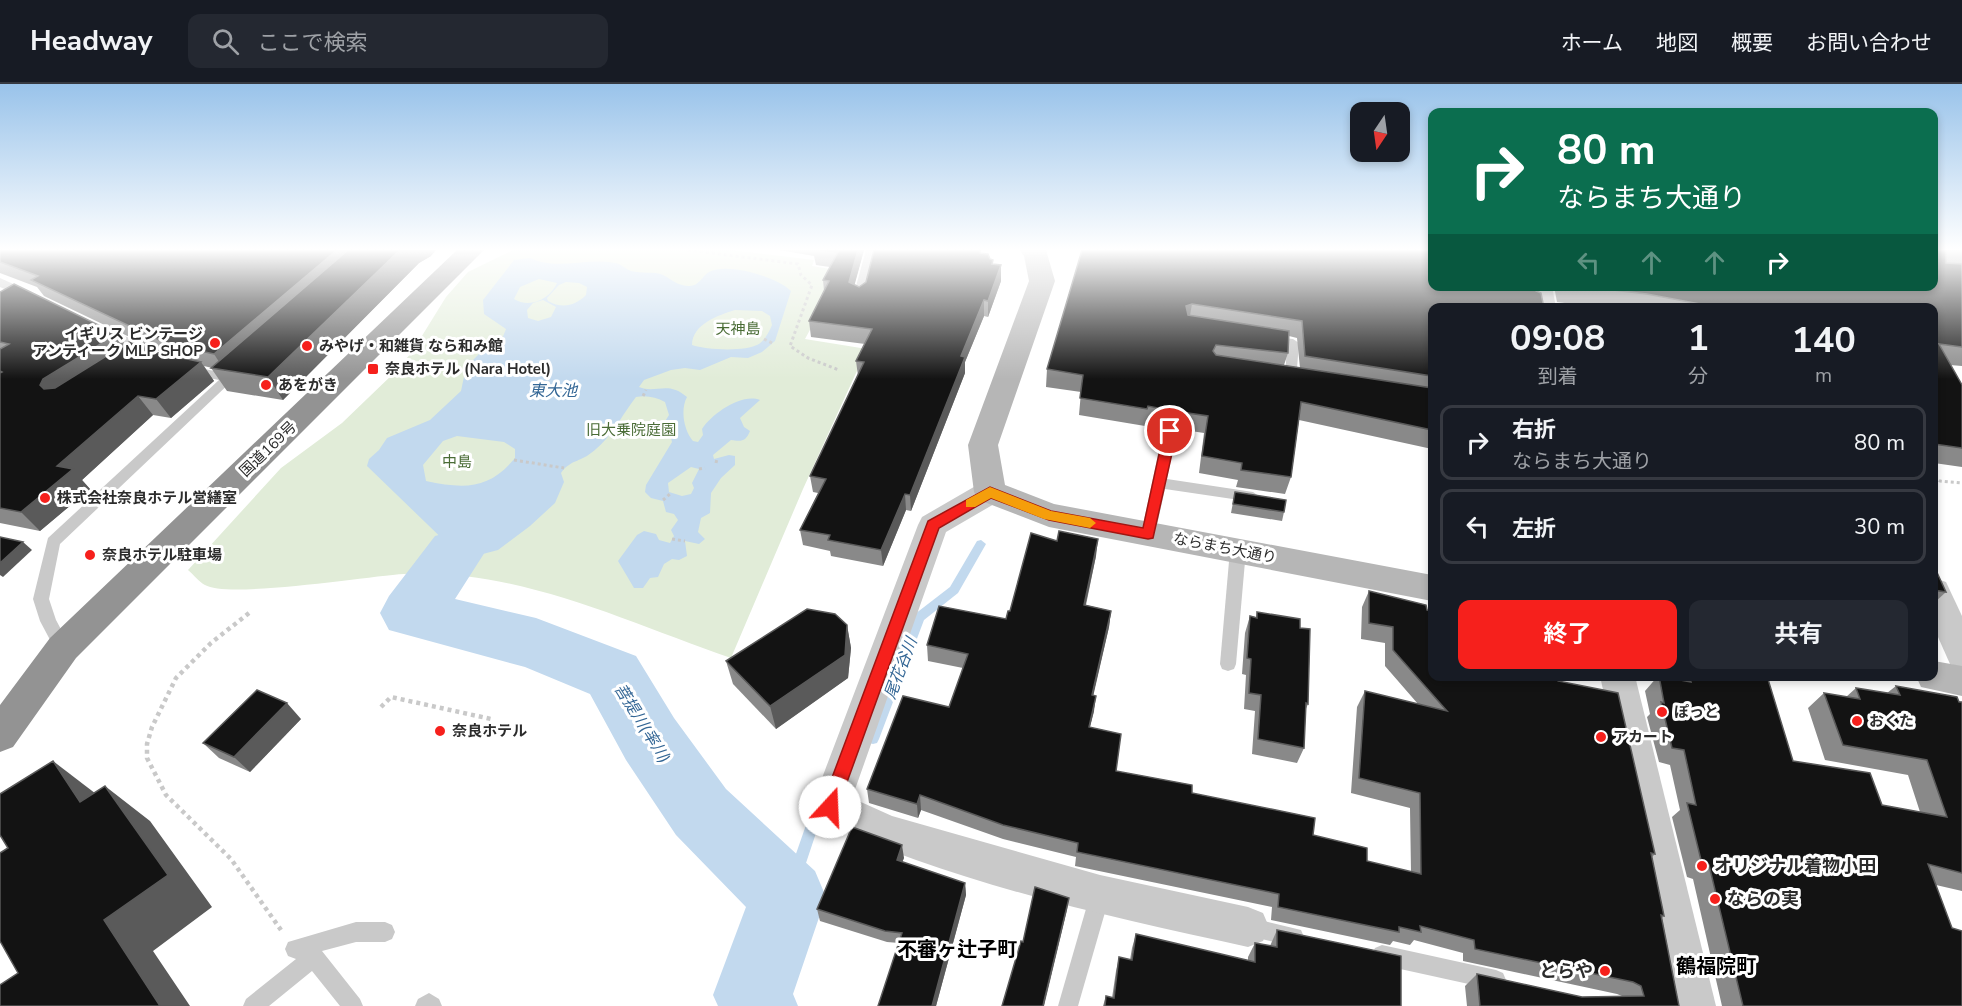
<!DOCTYPE html>
<html lang="ja">
<head>
<meta charset="utf-8">
<style>
	body { margin:0; font-family:"Nunito Sans","Noto Sans JP",sans-serif; background:#242831; color:#f1f3f6; height:100vh; display:flex; flex-direction:column; font-size:22px; white-space:nowrap }
	* { box-sizing:border-box; margin:0 }
	p { font-size:20px; color:#9ea1a6 }
	.icon { flex:none; width:33px; height:33px; fill:none; stroke:currentColor; stroke-width:2; stroke-linecap:round; stroke-linejoin:round }
	.map { position:relative; flex:1; overflow:hidden }
	.drawer { position:absolute; left:1428px; top:219px; width:510px; height:378px; display:flex; flex-direction:column; background:#171b24; border-radius:12px; box-shadow:0 3px 9px #0003 }
	.drawer>* { flex:none }
	.hud { position:absolute; left:1428px; top:24px; width:510px; height:183px; border-radius:12px; box-shadow:0 3px 9px #0003; background:#0b6e4f; color:#fff; overflow:hidden }
	.needle { width:39px; rotate:193deg }
	.tools { position:absolute; left:1350px; top:18px; display:grid; gap:12px }
	.tools a { display:grid; place-items:center; width:60px; height:60px; border-radius:12px; background:#171b24; box-shadow:0 3px 9px #0003; font-size:30px }
	.pin { position:absolute; display:grid; place-items:center; width:51px; height:51px; color:#fff; margin:-26px; border:3px solid #fff; border-radius:50%; box-shadow:0 2px 6px #0007 }
	.me { position:absolute; width:66px; margin:-33px; rotate:20deg; stroke-linejoin:round; filter:drop-shadow(0 0 4px #0008) }
	.turn { display:flex; align-items:center; gap:21px; height:126px; padding:0 30px; font-size:27px }
	.turn .icon { width:78px; height:78px; stroke-width:2.5 }
	.turn b { display:block; font-size:42px; line-height:51px }
	.lanes { display:flex; align-items:center; height:57px; padding:0 30px; background:#0003; justify-content:center; gap:30px; direction:ltr }
	.lanes .off { opacity:.35 }
	.eta { display:flex; justify-content:space-evenly; align-items:center; height:102px; text-align:center }
	.eta b { font-size:36px; font-weight:700; line-height:42px }
	.action { display:flex; gap:12px; margin-top:auto; padding:12px 30px }
	.action a { flex:1; height:69px; border-radius:12px; background:#f6201c; color:#fff; font-size:24px; font-weight:700; line-height:69px; text-align:center }
	.action a+a { background:#242831; color:#f1f3f6 }
	ul { padding:0; list-style:none }
	li { display:flex; align-items:center; gap:18px; height:75px; margin:0 12px 9px; padding:0 18px; border:3px solid #363941; border-radius:12px }
	li div { flex:1 }
	li b { display:block; font-size:22px }
	li em { font-style:normal }
	header { display:flex; align-items:center; gap:36px; box-sizing:border-box; height:84px; padding:0 30px; background:#171b24; border-bottom:2px solid #363941 }
	header strong { font-size:28px }
	nav { display:flex; gap:33px; margin-inline-start:auto; font-size:21px }
	.search { width:420px; height:54px; background:#242831; display:flex; align-items:center; gap:15px; box-sizing:border-box; padding:0 21px; border-radius:12px; color:#9ea1a6; font-size:22px }
	.map>svg:first-child { display:block }
</style>
</head>
<body>
<header>
<strong>Headway</strong>
<div class="search"><svg class="icon" aria-label="search" viewBox="0 0 24 24"><circle cx="10" cy="10" r="6"/><path d="M15 15l6 6"/></svg>ここで検索</div>
<nav><a>ホーム</a><a>地図</a><a>概要</a><a>お問い合わせ</a></nav>
</header>
<div class="map">
<svg width="1962" height="922" viewBox="0 0 1962 922">
	<rect width="100%" height="100%" fill="#fff"/>
	<path fill="#e1ecd8" d="M513,166h218l83,10 -2,6 24,4 -10,30 -21,39 62,10 -64,140 -72,169c-105,-36 -213,-90 -327,-84 -35,2 -176,25 -199,11 -6,-3 -11,-10 -17,-15l93,-102 61,-45 52,-50 18,-21 34,-55 22,-25z"/>
	<path fill="#c2d9ee" fill-rule="evenodd" d="M530,174c28,13 56,-1 85,5 7,1 10,6 16,8 10,3 23,0 32,4 10,5 13,10 25,11 11,1 14,-10 21,-14 19,-10 68,5 82,19l-16,50 -13,11 -14,6 -17,-1 -31,13 -15,-2 -14,2 -27,10 -5,7c17,7 29,-7 48,10 -7,13 -3,34 6,44l5,1 5,-7 -1,-6c10,-15 39,-36 58,-29l-20,18 4,9 6,4c-4,10 -8,11 -19,9l-18,15 1,4 15,-4 6,1v9l-14,13 -10,15 -1,20 -9,5 -3,14 7,7 -6,5 -14,-3 2,15 -8,4 -7,-1 -8,5 -6,13 -8,1 -7,10h-9l-16,-27 19,-26 7,-4 12,3 3,6 11,3 4,-7 -3,-6 7,-10 -4,-6 -8,-2 -3,-11 -12,-3 -6,-6 1,-7 26,-43 -1,-4 -12,-7 10,-16 -4,-13c-9,-5 -19,-7 -29,-5 -14,18 -26,43 -45,56 -11,9 -21,7 -30,20l3,9 -9,21 -25,23 -32,24 -19,5 -23,-3 -89,-86 2,-7 10,-9 8,-12 43,-18 31,-29 5,-24 17,-17 19,-11 4,-10 -22,-15 -1,-14 31,-40zM539,195l18,4c-7,16 -27,26 -43,16l6,-12zM566,198l13,1 8,4 -1,8c-11,11 -24,14 -38,6l-1,-3 12,-13zM543,216l13,7 -5,10 -13,4 -10,-3 -1,-8 6,-7zM735,226l27,1 8,5 2,9c-3,7 -7,15 -13,19 -14,8 -52,6 -67,1 0,-21 27,-30 43,-35zM457,352l47,6 11,7v9c-26,32 -51,31 -89,23l-3,-16 20,-24zM691,383l8,2 -7,14 2,5 -3,6 -9,2 -13,-4 -1,-9z"/>
	<g fill="none" stroke-linecap="round" stroke-linejoin="round">
		<g fill="#c2d9ee" fill-rule="evenodd">
			<path d="M981,456l5,4 -28,49 -34,27 -45,119 -2,4 -4,1 -4,-1 -2,-4 48,-125 35,-27 27,-46z"/>
			<path d="M830,722l5,2 1,4 -1,4 -19,17 -23,69 -5,2 -5,-2 -2,-5 25,-72 19,-17z"/>
		</g>
		<path fill="#c2d9ee" fill-rule="evenodd" d="M456,446l21,6 8,16 -30,47 81,19 100,38 38,62 52,71 89,82 11,26 -33,97 5,12h-80l-5,-11 33,-88 -70,-72 -50,-75 -36,-66 -65,-27 -136,-37 -9,-17 9,-17 46,-60z"/>
		<g stroke="#c9c9c9" stroke-width="3" stroke-dasharray="3 3" stroke-linecap="butt">
			<path d="M688,166l110,14 3,11 11,10 -22,61 18,12 31,12"/>
			<path d="M764,255l8,4"/>
			<path d="M643,312l3,-6"/>
			<path d="M514,376l50,8"/>
			<path d="M716,379l1,-4"/>
			<path d="M699,385l6,-1"/>
			<path d="M1934,393l6,4 22,2"/>
			<path d="M663,416l8,-7"/>
			<path d="M672,455l13,2"/>
		</g>
		<g stroke="#c9c9c9" stroke-width="4.5" stroke-dasharray="4 4" stroke-linecap="butt">
			<path d="M249,529l-38,30 -35,35 -24,49 -5,17v14l19,37 65,64 50,71"/>
			<path d="M381,623l10,-10 100,22"/>
		</g>
		<g fill="#c9c9c9" fill-rule="evenodd">
			<path d="M866,166h12l-13,47 -6,4 -6,-4z"/>
			<path d="M0,194l31,14 2,3 -6,4 -27,-12z"/>
			<path d="M103,242l48,22 2,3 -6,4 -4,-1 -44,-21v-6z"/>
			<path d="M1268,252l25,3 6,4 -3,38 -5,1 -6,-4 2,-32 -23,-3 -2,-3z"/>
			<path d="M190,282l39,8 6,4 -175,166 -11,55 7,21 15,28 -2,5 -6,2 -6,-2 -17,-32 -7,-22 15,-61 171,-158 -34,-7 -1,-3 1,-3z"/>
			<path d="M1170,342l7,5 -10,48 86,13 7,5 -7,5 -88,-13 -10,45 -7,6 -7,-6 22,-103z"/>
			<path d="M1238,460l5,2 3,4 -10,114 -2,5 -6,2 -6,-2 -2,-5 10,-114 3,-4z"/>
			<path d="M1100,802l7,2 3,7 -32,111h-20l32,-111 3,-7z"/>
			<path d="M1248,833l53,13 3,7 -3,7 -7,3 -53,-13 -3,-7 3,-7z"/>
			<path d="M356,838h29l7,3 3,7 -3,7 -7,3h-29l-34,9 38,48 3,7h-23l-28,-35 -43,35h-26l3,-7 50,-40 -8,-3 -3,-7 3,-7z"/>
			<path d="M1382,861l114,25 7,3 3,7 -3,7 -7,3 -114,-25 -7,-3 -3,-7 3,-7z"/>
			<path d="M429,909l10,6 3,7h-27l3,-7z"/>
		</g>
		<g fill="#c9c9c9" fill-rule="evenodd">
			<path d="M1527,202h25l4,22h-26z"/>
			<path d="M990,397l11,3 4,8 -4,8 -55,32 -94,266 40,18 208,59 148,32 15,6 6,14 -6,14 -15,6c-146,-32 -296,-64 -432,-128l-5,-12 107,-282 4,-8 57,-33z"/>
			<path d="M1934,494l12,4 16,34v52l-12,-4 -16,-36z"/>
			<path d="M1600,592h35l81,330h-44z"/>
		</g>
		<g fill="#b6b6b6" fill-rule="evenodd">
			<path d="M1020,166h26l9,31 -57,164 7,40 49,19 378,71v26l-383,-74 -70,-27 -5,-8 -6,-47 61,-164 -5,-25z"/>
			<path d="M1934,577l28,5v30l-41,-9 -5,-11h18z"/>
		</g>
		<path fill="#939393" fill-rule="evenodd" d="M457,166h27l-408,408 -63,89 -13,5v-47l50,-67z"/>
	</g>
	<g fill="#898989" fill-rule="evenodd">
		<path d="M0,166h346l1,1 84,5 -12,7 -136,137 -56,-9 -16,-23h1l-8,-2 10,15 -43,37 -18,-3 -71,65 8,9 -50,42 -40,-8v-231l126,52 39,10 -121,-58 -7,-9 -37,-14z"/>
		<path d="M779,166h85l-10,35 5,2 121,-34 10,6 3,1v4l8,17 -13,36 -4,-1 -19,46v11l-54,138 -5,-1 -23,56 -52,-10 -1,-5 -27,-6 -3,-15 18,-37 -5,-1 -3,-16 48,-100 -2,-15 9,-17 -54,-7 -2,-16 15,-30 -1,-11 7,-13 -14,-2 -2,-9z"/>
		<path d="M1082,166l350,58v141l-133,-29 -8,57 -6,17 -49,-7 2,-7 -39,-7 5,-40 -26,-4 -8,-5 -5,3 -20,-4v3l-66,-11 2,-23 -35,-5 1,-18zM1289,252l8,2 3,30 -16,-3 4,-12z"/>
		<path d="M1934,166h28v116l-12,-1 12,20v82l-28,-4v-155h-330l-47,-6 -3,-16h380z"/>
		<path d="M1235,408l49,20 -2,9 -51,-8z"/>
		<path d="M1096,472l-10,49 25,6 -2,16 -16,68 1,16 -4,16 26,44 76,22 121,42 54,26 44,11 -1,-64 -59,-15 6,-86 8,-16 53,13 -33,-38v-23l-24,-4 1,-32 7,-16 58,19 131,71 97,173 -3,3 12,59 -2,2 17,88h-212l-2,-20 12,-12 105,23 40,-1 -5,-2 -154,-33v-8l-49,-13 -4,5 -17,-4 -3,4 -119,-25 1,-13 -197,-41 1,-9 -73,-18 -82,-29 -3,8 -49,-15 -2,-14 82,-82 14,-39 -35,-7 -1,-16 79,-26 4,-8z"/>
		<path d="M1934,482l12,26 -12,11z"/>
		<path d="M1257,528l43,16 8,76 -3,7 -1,37 -7,15 -45,-9 3,-43 -11,-2 2,-34 -4,-1 3,-41 5,-17 6,1z"/>
		<path d="M847,541l4,23 -3,30 -72,51 -43,-45 -7,-23z"/>
		<path d="M1658,592l14,2v-2h95l26,85 89,44 38,7 -12,-37 -83,-15 -17,-52 16,-15 22,4 10,-9 31,5 9,-7 66,16v189l-26,-6 26,121h-240l-29,-127 -6,-2 -15,-60 8,-7 -10,-45 -11,-3 -12,-45 3,-3 -5,-23z"/>
		<path d="M301,635l-51,53 -31,-14 -16,-15z"/>
		<path d="M904,774l-2,4 63,21 1,12 -30,111h-58l21,-63 -12,-1 -67,-21 -3,-12z"/>
		<path d="M1277,846l124,76h-298l3,-10 6,2 4,-27 3,-14 11,3 2,-12 4,-14 112,27v-4l7,-14 15,3z"/>
	</g>
	<g fill="#5a5a5a">
		<path d="M337,166h9l6,11 -127,110 -11,-17z"/>
		<path d="M400,166h36l-5,6 -12,7 -136,137 -15,-23z"/>
		<path d="M858,166h6l-13,48 -2,-16z"/>
		<path d="M1001,181v16l-13,36v-16z"/>
		<path d="M984,216v16l-19,46v11l-54,138 -1,-16 51,-139z"/>
		<path d="M1192,220l-3,17 -6,2 3,-17z"/>
		<path d="M117,250l15,19 -75,51 -17,-19 3,-6z"/>
		<path d="M201,278l13,19 -43,37 -15,-19z"/>
		<path d="M138,312l15,19 -71,65 8,9 -50,42 -19,-19 36,-46z"/>
		<path d="M1173,323l-3,17 -5,3 3,-17z"/>
		<path d="M905,410l1,16 -23,56 -2,-16z"/>
		<path d="M1098,455l-2,17 -14,65 2,-16z"/>
		<path d="M23,458l9,8 -29,27 -3,-2v-12z"/>
		<path d="M1111,527l-2,16 -19,83 2,-15z"/>
		<path d="M847,541l4,23 -3,30 -72,51 -6,-23z"/>
		<path d="M1096,612l-2,15 -8,31 3,-15z"/>
		<path d="M287,619l14,16 -51,53 -16,-15z"/>
		<path d="M53,677l47,36 -20,5z"/>
		<path d="M105,702l45,35 62,86 -59,44 37,55h-30l-56,-86z"/>
		<path d="M920,711l1,15 -3,8 -1,-14z"/>
		<path d="M902,761l2,13 -6,14 -1,-12z"/>
		<path d="M965,799l1,12 -30,111h-4z"/>
		<path d="M1069,814l-2,12 -23,96h-1z"/>
	</g>
	<g fill="#131313" stroke="#5a5a5a" stroke-width="1.5">
		<path d="M0,166h337l-123,104 -46,-10 -137,-64 7,-4 -38,-14z"/>
		<path d="M348,166h52l-132,127 -57,-9z"/>
		<path d="M820,166h38l-9,32 10,5 7,-5 8,-32h106v3l8,1 2,5 3,1 -1,4 9,1 -13,36 -4,-1 -23,56 4,1 -55,138 -5,-1 -24,56 -53,-10 2,-5 -30,-5 26,-51 -16,-3 54,-114 -8,-1 16,-32 -63,-8 20,-40 -6,-1 15,-28z"/>
		<path d="M1082,166h350v36h103l1,5 5,2 3,15h-112v68l-127,-20 -3,-35 -110,-17 -6,2 2,9 101,16 -1,22 -72,-8 -3,6 3,4 216,33v42l-131,-28 -10,75 -50,-7 1,-7 -40,-7 6,-40 -27,-4 -8,-5 -5,3 -20,-4 -1,3 -67,-11 3,-23 -36,-6z"/>
		<path d="M1934,166h12v13l16,1v83l-23,-3 23,41v63l-28,-4v-136h-213l-74,-14 -68,-8h355z"/>
		<path d="M14,200l103,50 -74,45 -3,6 4,4 11,-1 77,-48 23,12 46,10 -45,37 -18,-3 -81,70 16,3 -52,43 -21,-4v-135l2,-1 -2,-1v-22l9,-5 -9,-2v-50z"/>
		<path d="M1235,408l51,8 -2,12 -51,-8z"/>
		<path d="M1059,447l39,8 -14,66 27,6 -19,84 4,1 -7,31 32,7 -5,37 76,14v8l123,25 -2,17 54,13v13l54,13 -1,-81 -61,-15 6,-87 82,20 -54,-61v-23l-24,-4v-32l57,14 1,5 5,1v65h126v5l60,12 37,161 -4,-1 13,63 -3,-1 18,91h-199l-3,-32 105,23 62,-1 -3,-10 -8,-4 -158,-33 -1,-9 -54,-14 1,6 -22,-5v5l-121,-25 1,-13 -202,-42 1,-9 -75,-18 -83,-30 -3,9 -50,-15 36,-93 46,11 19,-53 -41,-9 12,-39 67,13 2,-8h2l21,-78 26,8z"/>
		<path d="M0,453l23,5 -23,21z"/>
		<path d="M1934,482l12,26 -12,-2z"/>
		<path d="M807,525l28,5 12,11 -2,30 -75,51 -44,-45z"/>
		<path d="M1257,528l43,7v9l10,1 -2,75 -2,-1 -2,45 -46,-9 3,-44 -12,-2 2,-34 -4,-1 3,-42 7,2z"/>
		<path d="M1659,592l32,6 -2,-6h78l26,85 77,12 12,32 65,12 -20,-57 -84,-15 -19,-52 36,6 -4,-11 44,7 -4,-9 61,11 2,5h3v171l-34,-9 24,64 10,3v75h-219l-34,-141 -7,-1 -15,-61 9,2 -12,-55 -12,-2 -11,-46 3,1z"/>
		<path d="M257,606l30,13 -53,54 -31,-14z"/>
		<path d="M53,677l27,41 25,-16 63,89 -64,45 56,86h-160v-21l18,-12 -18,-32v-88l8,-5 -8,-13v-41z"/>
		<path d="M852,743l50,18 -5,15 68,23 -33,123h-54l24,-73 -17,-2 -68,-22z"/>
		<path d="M1035,803l34,11 -25,103 -1,5h-41l19,-65 2,1z"/>
		<path d="M1277,846l124,26v50h-296l1,-10 8,2 5,-41 13,3 4,-26 119,28v-19l22,4z"/>
	</g>
	<linearGradient id="sky" x2="0" y2="1"><stop stop-color="#99c3ea"/><stop offset="0.56" stop-color="#fff"/><stop offset="1" stop-color="#fff" stop-opacity="0"/></linearGradient>
	<rect width="1962" height="295" fill="url(#sky)"/>
	<path fill="#f6201c" stroke="#a01512" stroke-width="1.5" d="M1170,342l7,5 -24,107 -5,1 -99,-19 -58,-22 -52,30 -101,279 -3,5 -5,2 -6,-2 -3,-5 107,-286 62,-34 61,24 92,17 21,-97z"/>
	<path fill="#f59e0b" d="M990,403l61,24 39,7 6,5 -6,5 -46,-9 -53,-21 -16,9h-9v-7z"/>
	<g fill="#f6201c" stroke="#fff" stroke-width="2">
		<circle cx="215" cy="259" r="6"/>
		<circle cx="307" cy="262" r="6"/>
		<rect x="367" y="279" width="12" height="12" rx="3"/>
		<circle cx="266" cy="301" r="6"/>
		<circle cx="45" cy="414" r="6"/>
		<circle cx="90" cy="471" r="6"/>
		<circle cx="1662" cy="628" r="6"/>
		<circle cx="1857" cy="637" r="6"/>
		<circle cx="440" cy="647" r="6"/>
		<circle cx="1601" cy="653" r="6"/>
		<circle cx="1702" cy="782" r="6"/>
		<circle cx="1715" cy="815" r="6"/>
		<circle cx="1605" cy="887" r="6"/>
	</g>
	<g text-anchor="middle" stroke-width="6" stroke-linejoin="round" paint-order="stroke">
		<g font-size="15" fill="#4a6c36" stroke="#fff">
			<text x="738" y="250">天神島</text>
			<text x="631" y="351">旧大乗院庭園</text>
			<text x="457" y="383">中島</text>
		</g>
		<g font-size="15" font-weight="bold" fill="#2c2c2c" stroke="#fff" text-anchor="start">
			<text x="203" y="255" text-anchor="end">イギリス ビンテージ<tspan x="203" dy="17">アンティーク MLP SHOP</tspan></text>
			<text x="319" y="267">みやげ・和雑貨 なら和み館</text>
			<text x="385" y="290">奈良ホテル (Nara Hotel)</text>
			<text x="278" y="306">あをがき</text>
			<text x="57" y="419">株式会社奈良ホテル営繕室</text>
			<text x="102" y="476">奈良ホテル駐車場</text>
			<text x="1674" y="633">ぽっと</text>
			<text x="1869" y="642">おくた</text>
			<text x="452" y="652">奈良ホテル</text>
			<text x="1613" y="658">アカート</text>
		</g>
		<g font-size="15" fill="#2c2c2c" stroke="#fff">
			<text transform="translate(268 365) rotate(-44)" y="5">国道169号</text>
			<text transform="translate(1225 464) rotate(11)" y="5">ならまち大通り</text>
		</g>
		<g font-size="16" font-style="italic" fill="#336695" stroke="#fff">
			<text x="553" y="312">東大池</text>
			<text transform="translate(900 584) rotate(-69)" y="6">尾花谷川</text>
			<text transform="translate(643 639) rotate(58)" y="6">菩提川(率川)</text>
		</g>
		<g font-size="18" font-weight="bold" fill="#2c2c2c" stroke="#fff" text-anchor="start">
			<text x="1714" y="788">オリジナル着物小田</text>
			<text x="1727" y="821">ならの実</text>
			<text x="1593" y="893" text-anchor="end">とらや</text>
		</g>
		<g font-size="20" font-weight="bold" fill="#000" stroke="#fff">
			<text x="957" y="872">不審ヶ辻子町</text>
			<text x="1716" y="889">鶴福院町</text>
		</g>
	</g>
</svg>
<div class="tools">
<a><svg class="needle" viewBox="-14 -14 28 28"><path d="M0-13l5 13h-10z" fill="#e53935"/><path d="M0 13l5-13h-10z" fill="#9ea1a6"/></svg></a>
</div>
<div class="pin" style="left:1170px;top:347px;background:#d93025"><svg class="icon" aria-label="arrive" viewBox="0 0 24 24"><path d="M6 21V4h12l-3 4 3 4H6"/></svg></div>
<svg class="me" style="left:830px;top:723px" viewBox="-20 -20 40 40"><circle r="19" fill="#fff"/><path d="M0-13L10 11 0 6-10 11z" fill="#f6201c"/></svg>
<div class="hud">
<div class="turn"><svg class="icon" aria-label="right" viewBox="0 0 24 24"><path d="M7 20v-9h11M14 6l5 5-5 5"/></svg><div><b>80 m</b>ならまち大通り</div></div>
<div class="lanes"><svg class="icon off" aria-label="left" viewBox="0 0 24 24"><path d="M17 20v-9H6M10 6l-5 5 5 5"/></svg><svg class="icon off" aria-label="ahead" viewBox="0 0 24 24"><path d="M12 20V5M6 11l6-6 6 6"/></svg><svg class="icon off" aria-label="ahead" viewBox="0 0 24 24"><path d="M12 20V5M6 11l6-6 6 6"/></svg><svg class="icon" aria-label="right" viewBox="0 0 24 24"><path d="M7 20v-9h11M14 6l5 5-5 5"/></svg></div>
</div>
<section class="drawer">
<div class="eta">
<div><b>09:08</b><p>到着</p></div>
<div><b>1</b><p>分</p></div>
<div><b>140</b><p>m</p></div>
</div>
<ul>
<li><svg class="icon" aria-label="right" viewBox="0 0 24 24"><path d="M7 20v-9h11M14 6l5 5-5 5"/></svg><div><b>右折</b><p>ならまち大通り</p></div><em>80 m</em></li>
<li><svg class="icon" aria-label="left" viewBox="0 0 24 24"><path d="M17 20v-9H6M10 6l-5 5 5 5"/></svg><div><b>左折</b></div><em>30 m</em></li>
</ul>
<div class="action"><a>終了</a><a>共有</a></div>
</section>
</div>
</body>
</html>
